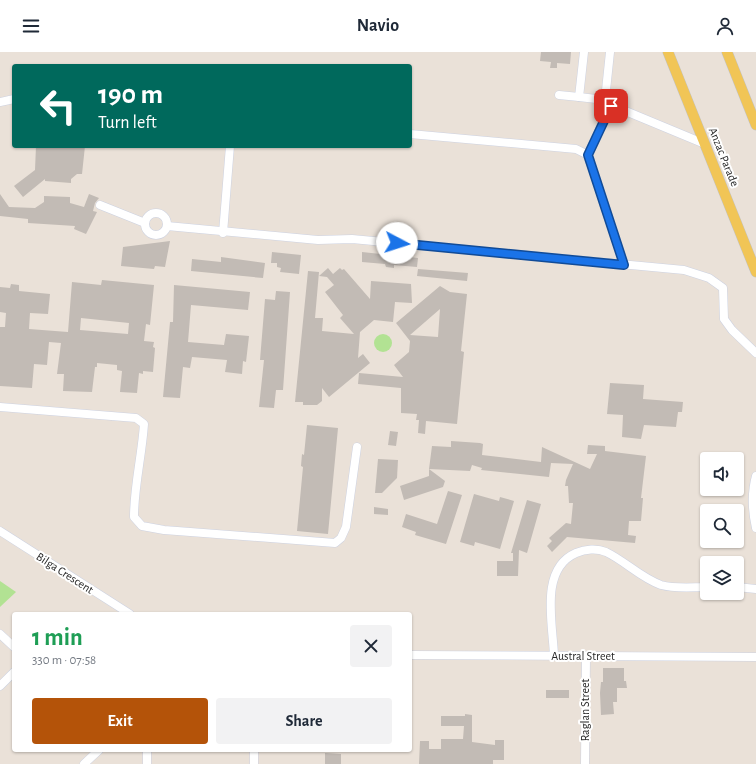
<!DOCTYPE html>
<html lang="en">
<head>
<meta charset="utf-8">
<style>
	body { margin:0; font-family:"Alegreya Sans",sans-serif; background:#f2f2f3; color:#1f2937; height:100vh; display:flex; flex-direction:column; font-size:15px; white-space:nowrap }
	* { box-sizing:border-box; margin:0 }
	p { font-size:13px; color:#747a83 }
	.icon { flex:none; width:22px; height:22px; fill:none; stroke:currentColor; stroke-width:2; stroke-linecap:round; stroke-linejoin:round }
	.map { position:relative; flex:1; overflow:hidden }
	.details { position:absolute; left:12px; top:560px; width:400px; height:140px; display:flex; flex-direction:column; background:#fff; border-radius:4px; box-shadow:0 1px 3px #0004 }
	.details>* { flex:none }
	.hud { position:absolute; left:12px; top:12px; width:400px; height:84px; border-radius:4px; box-shadow:0 1px 3px #0004; background:#00695c; color:#fff; overflow:hidden }
	.controls { position:absolute; left:700px; top:400px; display:grid; gap:8px }
	.controls a { display:grid; place-items:center; width:44px; height:44px; border-radius:4px; background:#fff; box-shadow:0 1px 3px #0004; font-size:20px }
	.pin { position:absolute; display:grid; place-items:center; width:34px; height:34px; color:#fff; margin:-17px; border-radius:8px; box-shadow:0 2px 6px #0006 }
	.me { position:absolute; width:44px; margin:-22px; rotate:95deg; stroke-linejoin:round; filter:drop-shadow(0 0 3px #0008) }
	.turn { display:flex; align-items:center; gap:14px; height:84px; padding:0 20px; font-size:18px }
	.turn .icon { width:52px; height:52px; stroke-width:2.5 }
	.turn b { display:block; font-size:28px; line-height:34px }
	.round { display:grid; place-items:center; flex:none; width:42px; height:42px; border-radius:4px; background:#f2f2f3 }
	.summary { display:flex; align-items:center; justify-content:space-between; height:68px; padding:0 20px }
	h1 { font-size:24px; font-weight:600; line-height:30px; color:#1e9e55 }
	.primary-button { display:flex; gap:8px; margin-top:auto; padding:8px 20px }
	.primary-button a { flex:1; height:46px; border-radius:4px; background:#b45309; color:#fff; font-size:16px; font-weight:600; line-height:46px; text-align:center }
	.primary-button a+a { background:#f2f2f3; color:#1f2937 }
	header { display:flex; justify-content:space-between; align-items:center; height:52px; padding:0 20px; background:#fff; font-size:18px; font-weight:600 }
	.map>svg:first-child { display:block }
</style>
</head>
<body>
<header><svg class="icon" aria-label="menu" viewBox="0 0 24 24"><path d="M4 6h16M4 12h16M4 18h16"/></svg>Navio<svg class="icon" aria-label="person" viewBox="0 0 24 24"><circle cx="12" cy="8" r="4"/><path d="M4 21q1-7 8-7t8 7"/></svg></header>
<div class="map">
<svg width="756" height="712" viewBox="0 0 756 712">
	<rect width="100%" height="100%" fill="#eae1d8"/>
	<g fill="#b2e293">
		<circle cx="383" cy="291" r="9"/>
		<path d="M0,529l16,11 -16,15z"/>
	</g>
	<g fill="#c2bbb5" fill-rule="evenodd">
		<path d="M541,0h30l-1,12 -13,-1v5h-7l1,-6 -11,-1z"/>
		<path d="M36,94h49l-3,28h-5l-6,5v4l-26,-2v-2l-22,18 -9,-11 21,-16z"/>
		<path d="M0,142l9,13 26,1 9,-6v-6l26,1v6l14,4 5,-13 10,4 -4,5 -2,8 4,1 -11,22 -12,-5 1,-3 -47,-3v-4l-28,-3z"/>
		<path d="M170,189l-5,26 -10,-1 -1,3 -33,-3 2,-19z"/>
		<path d="M272,200l29,3 -2,19 -19,-2 1,-4 -4,-1v-4h-6z"/>
		<path d="M362,200l56,6 -1,9 -23,-2v3l-8,-1 -1,-3 -23,-2z"/>
		<path d="M221,205l44,6 -2,15 -72,-7 1,-12 29,3z"/>
		<path d="M328,216l5,6 7,-6 2,2 2,-1 26,30 1,-18 40,3 1,19 -17,-1 -2,20 -19,-2 -14,12 -2,26 5,-4 7,9 -41,34 -7,-9v13l-5,4h-14v-3h-8l13,-131 11,1 -4,46h8l-1,13 32,3 -14,-16 3,-3 -18,-23 9,-7 -7,-8 -8,-1z"/>
		<path d="M418,217l50,4 -1,8 -50,-5z"/>
		<path d="M102,228l52,5 -4,40 -4,-1 -2,17 10,1 -1,5 2,1 -2,24 -10,-1v3l-4,-1 -2,20 -17,-1 2,-21 -5,-1v-5l-20,-2v4h-2l-3,25 -29,-1 1,-17h-7l4,-31 -12,-1 -2,23 -13,-1 -2,24 -32,-2v-59h5l1,-14 -6,-1v-25l10,1 1,-4 8,1v6l31,3 -2,20 -18,-1 -1,16 39,3 4,-50 29,3zM81,266l48,5 -1,11 -48,-4z"/>
		<path d="M174,233l76,7 -2,18 -57,-5 -3,37 36,3 2,-11 23,2 -3,26 -3,-1 -1,13 -17,-2 2,-12 -35,-3 -2,11 -7,-1 -3,31 -17,-1 7,-75h3z"/>
		<path d="M440,234l10,6 17,2 -6,57 3,1 -7,72 -31,-3 -1,13 -7,-1 1,-13h-3l1,-6 -16,-1v-25l-43,-4 1,-11 44,4 -9,-12 15,-13 1,-11 -14,-18zM440,257l-2,28 -28,-2z"/>
		<path d="M276,239l14,1 -7,98h-7l-2,18 -15,-1 5,-47h-4l5,-61 10,1z"/>
		<path d="M610,331l34,2 -1,14 40,3 -1,10h-4l-2,15 -32,-2 -3,14 -19,-2 1,-22 -16,-1z"/>
		<path d="M307,373l31,3 -10,106 -31,-3 6,-64 -2,-1 1,-12 2,1z"/>
		<path d="M390,379l8,1 -2,14 -8,-1z"/>
		<path d="M451,389l29,2 3,1 -1,11 59,7 1,-15 48,22 7,-15h-10l1,-9 17,1v5l41,5 -5,42h2l-2,23h-12l-1,14 8,1 -1,7 -68,-6 -15,15 -5,-6 5,-5 -3,-3 17,-15 5,1 2,-21h-4l-1,-17h-3l1,-6 7,-16 -22,-1 -2,14 -68,-7 1,-2 -10,-3 -2,6 -41,-2 3,-23 19,1z"/>
		<path d="M378,407l20,1 -1,18 -15,15h-7z"/>
		<path d="M429,417l16,12 -2,6 -39,13 -4,-14 29,-10z"/>
		<path d="M448,439l14,4 -16,49 -31,-9 1,-3 -14,-5 4,-13 31,10z"/>
		<path d="M474,442l25,7 1,-4 14,4 -14,48 -25,-7 -1,4 -14,-4z"/>
		<path d="M527,448l14,4 -14,49 -8,-3 -1,26h-21v-15h16v-8h-2z"/>
		<path d="M374,455l14,2v6l-14,-1z"/>
		<path d="M603,616h21v13h2l1,7h-10v14h-4l1,12 -13,1 -1,-22 1,-11h2z"/>
		<rect x="546" y="638" width="23" height="8"/>
		<path d="M465,662l7,1v27l23,3v-5h9v20h-11v4h-74l1,-23h9v8h12v-10h22l1,-13h-23v-10h24z"/>
		<path d="M325,701l16,1v10h-16z"/>
	</g>
	<g fill="none" stroke-linecap="round" stroke-linejoin="round">
		<defs>
			<g id="minor">
				<path d="M584,0l-5,45 26,3"/>
				<path d="M610,0l-5,48 6,5 94,39"/>
				<path d="M559,43l20,2"/>
				<path d="M0,50l14,-3"/>
				<path d="M611,53l-23,50 36,110"/>
				<path d="M410,82l166,15 12,6"/>
				<path d="M100,153l45,18"/>
				<circle cx="156" cy="172" r="11"/>
				<path d="M167,174l151,14 34,-1 332,31 25,8 14,10 1,31 8,11 24,23"/>
				<path d="M223,181l7,-87"/>
				<path d="M0,355l136,11 8,6c-2,31 -10,62 -10,93l8,9 22,4 171,13 6,-5 5,-11 11,-80"/>
				<path d="M756,424c-5,18 -4,34 0,52"/>
				<path d="M0,479l130,83"/>
				<path d="M737,535l19,2"/>
				<path d="M0,582l14,13"/>
				<path d="M410,603l346,2"/>
				<path d="M554,604c-1,-32 -15,-87 22,-103 9,-4 21,-5 30,-1 19,9 35,26 55,33 14,4 31,2 46,2"/>
				<path d="M0,634l14,-14"/>
				<path d="M147,698v14"/>
				<path d="M84,712l15,-14"/>
				<path d="M254,712v-14"/>
				<path d="M585,712l1,-108"/>
			</g>
			<g id="major">
				<path d="M668,0l88,220"/>
				<path d="M727,0l29,73"/>
			</g>
		</defs>
		<use href="#minor" stroke="#cdd2e1" stroke-width="9"/>
		<use href="#major" stroke="#c3c3c3" stroke-width="11"/>
		<use href="#minor" stroke="#fff" stroke-width="8"/>
		<use href="#major" stroke="#f1c556" stroke-width="10"/>
	</g>
	<g fill="none" stroke-linecap="round" stroke-linejoin="round">
		<defs>
			<path id="route" d="M397,191l227,22 -36,-110 23,-49"/>
		</defs>
		<use href="#route" stroke="#114b97" stroke-width="10"/>
		<use href="#route" stroke="#1a73e8" stroke-width="7"/>
	</g>
	<g text-anchor="middle" stroke-width="4" stroke-linejoin="round" paint-order="stroke">
		<g font-size="12" fill="#272727" stroke="#fff">
			<text transform="translate(724 105) rotate(68)" y="4">Anzac Parade</text>
			<text transform="translate(65 521) rotate(33)" y="4">Bilga Crescent</text>
			<text x="583" y="608">Austral Street</text>
			<text transform="translate(585 658) rotate(-90)" y="4">Raglan Street</text>
		</g>
	</g>
</svg>
<div class="controls">
<a><svg class="icon" aria-label="sound" viewBox="0 0 24 24"><path d="M4 9h4l5-4v14l-5-4H4zM17 9q2 3 0 6"/></svg></a>
<a><svg class="icon" aria-label="search" viewBox="0 0 24 24"><circle cx="10" cy="10" r="6"/><path d="M15 15l6 6"/></svg></a>
<a><svg class="icon" aria-label="layers" viewBox="0 0 24 24"><path d="M12 4l9 5-9 5-9-5zM3 14l9 5 9-5"/></svg></a>
</div>
<div class="pin" style="left:611px;top:54px;background:#d93025"><svg class="icon" aria-label="arrive" viewBox="0 0 24 24"><path d="M6 21V4h12l-3 4 3 4H6"/></svg></div>
<svg class="me" style="left:397px;top:191px" viewBox="-20 -20 40 40"><circle r="19" fill="#fff"/><path d="M0-13L10 11 0 6-10 11z" fill="#1a73e8"/></svg>
<div class="hud">
<div class="turn"><svg class="icon" aria-label="left" viewBox="0 0 24 24"><path d="M17 20v-9H6M10 6l-5 5 5 5"/></svg><div><b>190 m</b>Turn left</div></div>
</div>
<section class="details">
<div class="summary"><div><h1>1 min</h1><p>330 m · 07:58</p></div><a class="round"><svg class="icon" aria-label="close" viewBox="0 0 24 24"><path d="M6 6l12 12M18 6L6 18"/></svg></a></div>
<div class="primary-button"><a>Exit</a><a>Share</a></div>
</section>
</div>
</body>
</html>
